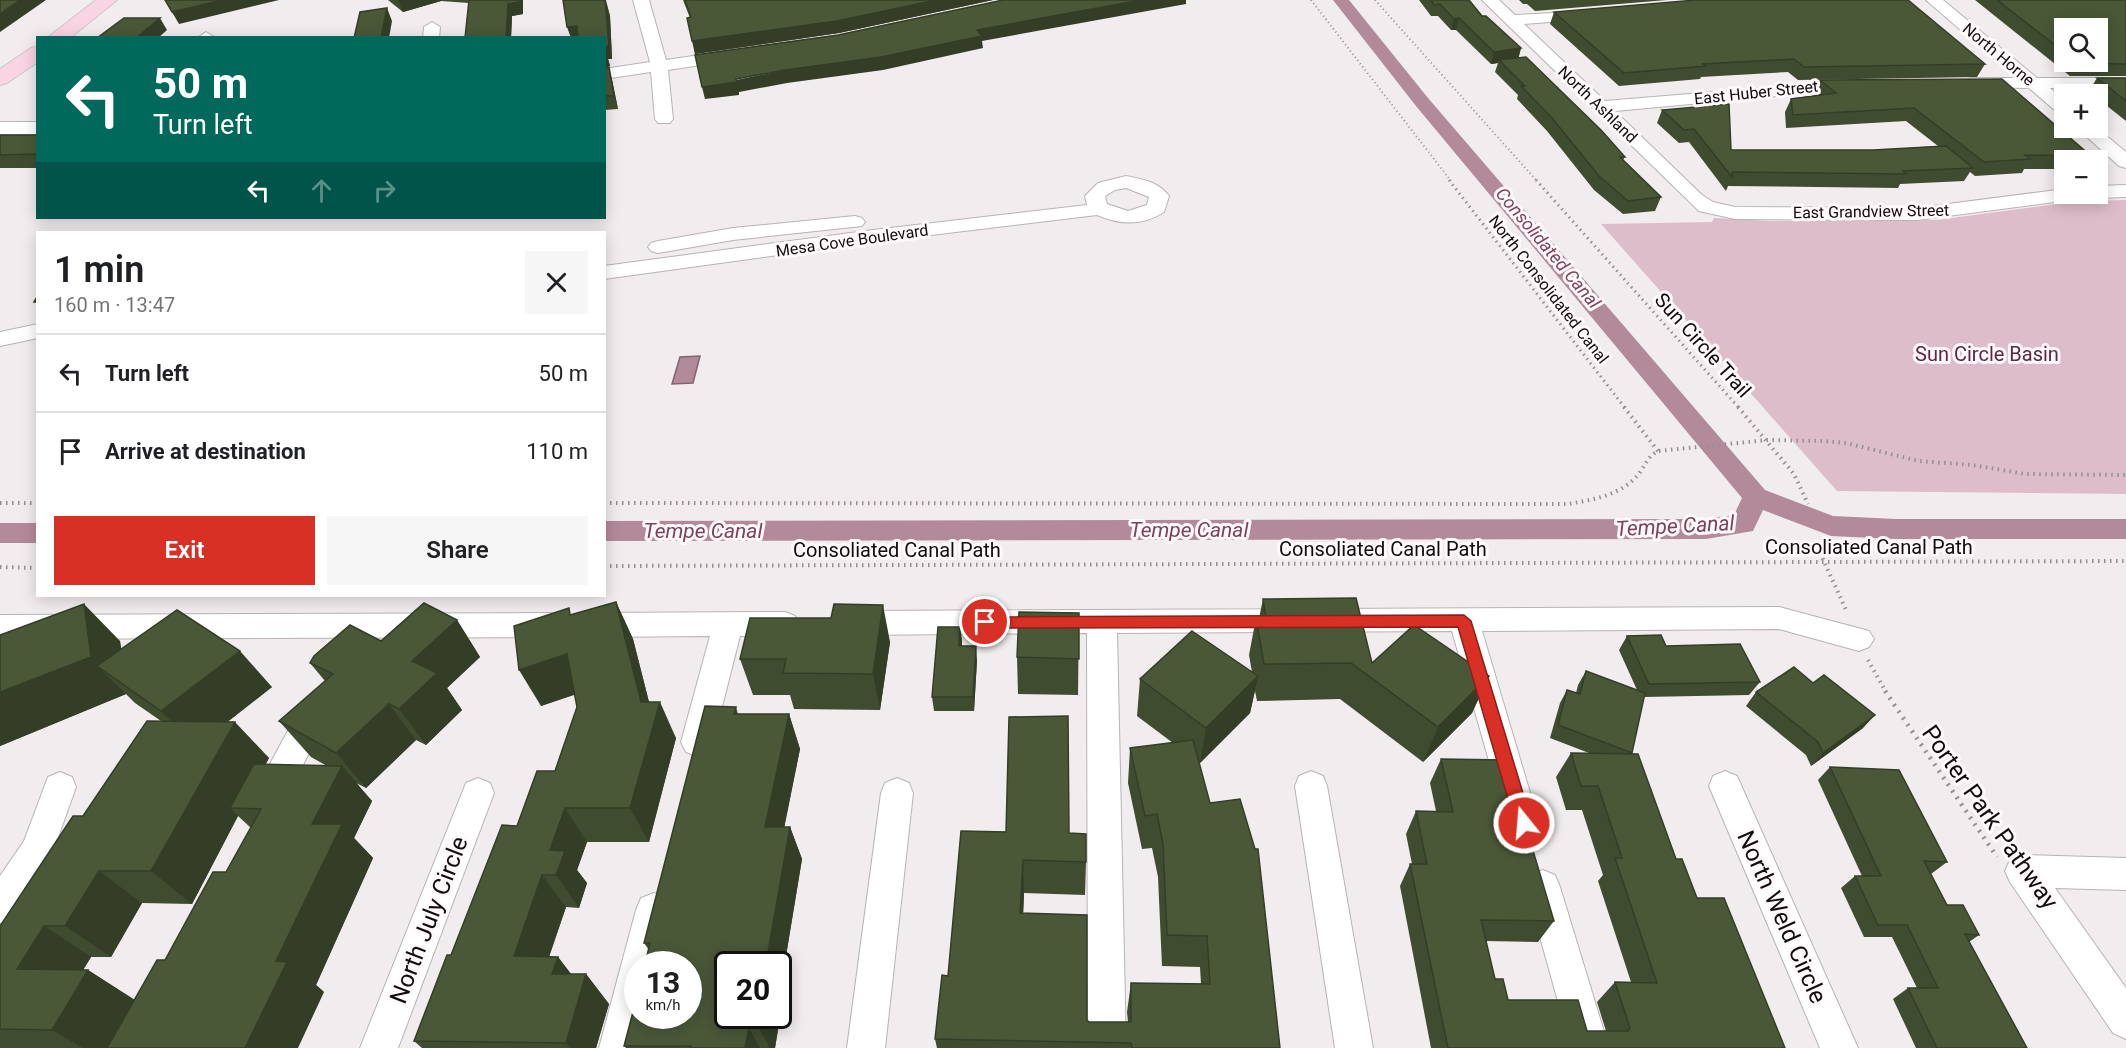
<!DOCTYPE html>
<html lang="en">
<head>
<meta charset="utf-8">
<style>
	body { margin:0; font-family:Roboto,sans-serif; background:#f6f6f6; color:#202124; height:100vh; display:flex; flex-direction:column; font-size:22px; white-space:nowrap }
	* { box-sizing:border-box; margin:0 }
	p { font-size:20px; color:#757577 }
	.icon { flex:none; width:33px; height:33px; fill:none; stroke:currentColor; stroke-width:2; stroke-linecap:round; stroke-linejoin:round }
	.map { position:relative; flex:1; overflow:hidden }
	.details { position:absolute; left:36px; top:231px; width:570px; height:366px; display:flex; flex-direction:column; background:#fff; border-radius:0px; box-shadow:0 3px 15px #0003 }
	.details>* { flex:none }
	.guide { position:absolute; left:36px; top:36px; width:570px; height:183px; border-radius:0px; box-shadow:0 3px 15px #0003; background:#00695c; color:#fff; overflow:hidden }
	.controls { position:absolute; left:2054px; top:18px; display:grid; gap:12px }
	.controls a { display:grid; place-items:center; width:54px; height:54px; border-radius:0px; background:#fff; box-shadow:0 3px 15px #0003; font-size:30px }
	.speed { position:absolute; left:624px; top:951px; display:flex; gap:12px; font-size:30px; font-weight:700; text-align:center }
	.speed>* { display:grid; place-content:center; width:78px; height:78px; border-radius:50%; background:#fff; box-shadow:0 3px 15px #0003; line-height:1 }
	.speed small { font-size:15px; font-weight:400 }
	.speed .limit { border:3px solid #111; border-radius:9px; background:#fff; color:#111 }
	.pin { position:absolute; display:grid; place-items:center; width:51px; height:51px; color:#fff; margin:-26px; border:3px solid #fff; border-radius:50%; box-shadow:0 2px 6px #0007 }
	.me { position:absolute; width:66px; margin:-33px; rotate:343deg; stroke-linejoin:round; filter:drop-shadow(0 0 4px #0008) }
	.turn { display:flex; align-items:center; gap:21px; height:126px; padding:0 18px; font-size:27px }
	.turn .icon { width:78px; height:78px; stroke-width:2.5 }
	.turn b { display:block; font-size:42px; line-height:51px }
	.lanes { display:flex; align-items:center; height:57px; padding:0 18px; background:#0003; justify-content:center; gap:30px; direction:ltr }
	.lanes .off { opacity:.35 }
	.round { display:grid; place-items:center; flex:none; width:63px; height:63px; border-radius:0px; background:#f6f6f6 }
	.overview { display:flex; align-items:center; justify-content:space-between; height:102px; padding:0 18px }
	h1 { font-size:36px; font-weight:600; line-height:45px }
	.primary-button { display:flex; gap:12px; margin-top:auto; padding:12px 18px }
	.primary-button a { flex:1; height:69px; border-radius:0px; background:#d93025; color:#fff; font-size:24px; font-weight:600; line-height:69px; text-align:center }
	.primary-button a+a { background:#f6f6f6; color:#202124 }
	ul { padding:0; list-style:none }
	li { display:flex; align-items:center; gap:18px; height:78px; padding:0 18px; border-top:2px solid #e0e0e0 }
	li div { flex:1 }
	li b { display:block; font-size:22px }
	li em { font-style:normal }
	.map>svg:first-child { display:block }
</style>
</head>
<body>
<div class="map">
<svg width="2126" height="1048" viewBox="0 0 2126 1048">
	<rect width="100%" height="100%" fill="#f1ecee"/>
	<path fill="#debdca" d="M2126,200v294l-289,-3 -236,-267 111,-2 2,-4 56,3 167,-1 141,-19z"/>
	<path fill="#b38a9a" stroke="#826470" stroke-width="1.5" d="M700,356l-7,27 -21,1 8,-27z"/>
	<g fill="none" stroke-linecap="round" stroke-linejoin="round">
		<g fill="#b38a9a" fill-rule="evenodd">
			<path d="M1333,0h16l79,98 337,392 68,26 63,3h230v20h-230l-65,-3 -68,-26 -10,21 -47,8 -1102,2v-20l1102,-2 28,-4 8,-17 -326,-392z"/>
			<rect x="0" y="523" width="38" height="20"/>
		</g>
		<defs>
			<g id="minor">
				<path d="M633,0h16l17,60 68,-10 8,5 -8,5 -66,10 5,49 -3,4h-12l-3,-4 -4,-47 -47,7v-10l46,-7z"/>
				<path d="M1482,0h17l16,15 79,-4 2,3 -2,3 -6,2 -64,5 81,77 255,-21 3,4 -9,5 -239,22 87,84 11,7 22,5 182,1 147,-19v5h16l-3,4 -7,2 -153,20 -182,-1 -36,-8z"/>
				<path d="M1926,0h17l94,78h89v10h-76l14,12v14l-6,-1 -29,-25 -65,-1 -3,-4 9,-5h46z"/>
				<path d="M432,22l8,5 -1,11h-16l1,-11z"/>
				<path d="M206,32l8,5 -17,1z"/>
				<rect x="0" y="122" width="38" height="12"/>
				<path d="M2077,128h20l29,24v16l-7,-2z"/>
				<path d="M1126,176c16,3 33,6 43,20l-5,16c-21,14 -44,13 -67,3l-224,27 -269,37v-13l269,-36 214,-25 -2,-9 13,-13zM1126,188l23,9 -2,8 -19,6 -21,-7 -2,-8 10,-6z"/>
				<path d="M2126,185v12l-29,1 -9,-4h9v-8z"/>
				<path d="M855,216l7,2 3,4 -3,4 -129,14 -75,13 -7,-2 -3,-4 3,-4 7,-2 75,-13z"/>
				<path d="M38,324v14l-38,8v-14z"/>
				<path d="M1779,607l90,24 5,8 -5,8 -10,4 -80,-22 -297,2 49,165 -4,10 -12,5 -12,-5 -4,-10 -47,-165 -335,2 9,415h-38l-1,-415 -237,2 -10,-4 -5,-8 5,-8 10,-4z"/>
				<path d="M785,612l10,4 5,8 -5,8 -10,4h-45l-27,106 -5,10 -11,4 -11,-4 -5,-10 29,-106 -121,1 -10,-4 -5,-8 5,-8 10,-4z"/>
				<path d="M551,613l10,4 5,8 -5,8 -10,4 -551,2v-24z"/>
				<path d="M315,697l11,4 5,9 -50,98 -12,5 -12,-5 -4,-10 4,-10 47,-87z"/>
				<path d="M1311,771l12,5 4,10 46,262h-38l-40,-262 4,-10z"/>
				<path d="M1725,771l12,5 121,272h-38l-111,-262 4,-10z"/>
				<path d="M60,772l12,5 4,10 -26,73 -38,58 -12,5v-47l24,-35 24,-64z"/>
				<path d="M478,778l12,5 4,10 -96,255h-38l106,-265z"/>
				<path d="M897,778l12,5 4,10 -28,255h-38l34,-255 4,-10z"/>
				<path d="M2022,855l104,3v32l-71,-2 71,100v51l-13,-6 -103,-151 -5,-11 5,-11z"/>
				<path d="M1543,870l12,5 5,12 49,161h-38l-45,-161 5,-12z"/>
				<path d="M654,893l13,5 5,12 -14,54h-20v52h8l-9,32h-38l37,-138 5,-12z"/>
			</g>
			<g id="major">
				<path d="M96,0h21l-47,38h-23z"/>
				<path d="M38,46v16l-31,21 -7,2v-16l31,-21z"/>
			</g>
		</defs>
		<use href="#minor" stroke="#b8b3b5" stroke-width="2"/>
		<use href="#major" stroke="#cacaca" stroke-width="2"/>
		<g stroke="#949092" stroke-width="2" stroke-dasharray="1 3" stroke-linecap="butt">
			<path d="M1311,0l140,181"/>
			<path d="M1375,0l162,181"/>
		</g>
		<g stroke="#949092" stroke-width="3" stroke-dasharray="1.5 4" stroke-linecap="butt">
			<path d="M1449,180l176,228"/>
			<path d="M1536,180l203,228"/>
		</g>
		<g stroke="#949092" stroke-width="4" stroke-dasharray="1.5 4.5" stroke-linecap="butt">
			<path d="M1624,407l34,44"/>
			<path d="M1738,407l56,67 14,30"/>
			<path d="M0,503h38"/>
			<path d="M604,503l964,1c23,-4 49,-8 66,-25 11,-10 11,-21 24,-28l110,-11 55,1 23,2 73,18 54,4 52,9 101,1"/>
			<path d="M1815,542l32,70"/>
			<path d="M604,566l1522,-5"/>
			<path d="M0,567l38,1"/>
			<path d="M1868,660l18,32"/>
		</g>
		<path stroke="#949092" stroke-width="4.5" stroke-dasharray="2 6" stroke-linecap="butt" d="M1885,691l112,166"/>
		<use href="#minor" fill="#fff" fill-rule="evenodd"/>
		<use href="#major" fill="#f9d4e3" fill-rule="evenodd"/>
	</g>
	<g fill="#404c30" fill-rule="evenodd">
		<path d="M388,0h135v14l-11,2 -1,22h-46l4,-35 -28,-2 -38,11z"/>
		<path d="M563,0h43l4,16 2,43h-4l2,7 -5,1 7,13 6,29 -14,1v-72z"/>
		<path d="M683,0h310l-154,33 -144,21 -5,-36z"/>
		<path d="M1419,0h50l13,16 39,32 -3,10 107,99 -2,3 38,37 -6,14 -32,3 -29,-24 -47,-59 -30,-32 1,-4 -23,-23 3,-9 -7,1 -35,-34h-5l-13,-14h-7z"/>
		<path d="M1519,0h148l-132,11 -8,-7h-4z"/>
		<path d="M1975,0h151v76h-56zM2064,28l33,34h-33z"/>
		<path d="M1554,12l431,52 -8,13 -179,3 -10,-8 -87,5 -1,2 -81,7 -69,-62z"/>
		<path d="M2097,78h29v43l-29,-23v-4h-4l-4,-3z"/>
		<path d="M1820,80l271,76 -4,4h-23v9h-40l-2,4 -47,3 -5,-4 -6,9 -64,3 -2,4 -170,-2 -2,5 -37,-49 -10,1 -22,-20 5,-13 69,40h142l65,-4 -32,-25 -120,7 -1,-16 6,-13 26,-3 -3,-3z"/>
		<rect x="0" y="135" width="38" height="33"/>
		<path d="M1263,599l109,64 117,13 -17,37 -49,49 -83,-63 -83,2 -2,-10 -5,22 -50,50 -1,-1 11,41 70,245h-343l-2,-9 13,-63 13,-145 108,2 17,29 -1,33 -61,-2 -1,20 64,107 2,2h39l-1,-10 4,-29 70,1 -1,-17 -38,-1 -4,-89 -6,-29 -10,1 -14,-66 2,-35 43,-5 -36,-27 3,-37 112,-7 -3,-17 7,-37h3z"/>
		<path d="M616,602l17,37 16,63 27,36 -27,104h-62l-10,28 10,13 -8,25 -13,-1 -17,50h9l13,17h15l23,30 -13,44h-174l-8,-7 37,-86 66,-129 38,-55 22,-64 -2,-13 -34,12 31,-91z"/>
		<path d="M1079,613l-1,82 -60,-1 -1,-37z"/>
		<path d="M457,620l23,37 -33,31 15,22 -36,35 -10,-5 -50,48 -10,-5 16,18 -18,37 19,20 -57,127 8,7 -217,56h-107v-122l83,-110 78,-95 -26,-18 -9,-9 -126,52v-111l120,6 1,8 151,38 -45,35 42,36 -4,7 62,1 -16,-9 -32,-36 46,-40 -15,-18 71,-22zM238,816l13,12 -25,44 -61,88 -31,40 -46,-30h-5l8,-13h20l31,-54 50,1z"/>
		<path d="M1627,636l39,10 94,36 -11,13 -105,2 -13,57 45,105 21,39 88,150h-354l-31,-162 10,-22h2l-6,-30 10,-23h20l-6,-28 11,-24 113,162 -16,21 -52,-1 9,38 13,21 79,31h19l-9,-29 18,-20h16l-33,-101 5,-6 -21,-65h-16l-10,-33 15,-24h18l-39,-15 10,-35 7,-13 9,3 2,-8 8,-14 51,19 -18,-40z"/>
		<path d="M962,640v6l15,14 -3,51h-40l-2,-14z"/>
		<path d="M890,642l-10,68 -86,-1 -4,-14h-37l-13,-36z"/>
		<path d="M1756,692l107,36 -52,38 -5,-11 -60,-49z"/>
		<path d="M736,707l2,7h51l11,35 -16,78h6l12,32 -20,121 3,7 -10,61h-149l-2,-2 25,-96 -5,-7z"/>
		<path d="M1830,767l117,95 -16,12 16,31 32,30 -10,7 58,106h-111l-23,-49 15,-11h9l-25,-51h-28l-23,-49 14,-12h7l-44,-96z"/>
	</g>
	<g fill="#343e27">
		<path d="M20,0h26l-46,32v-18z"/>
		<path d="M222,0h57l-100,24 -7,-12z"/>
		<path d="M398,0h43v1l-38,11z"/>
		<path d="M519,0h4v14l-11,2 -1,22h-5l2,-34z"/>
		<path d="M605,0l5,16 2,43h-4l2,7 -6,1z"/>
		<path d="M936,0h57l-154,33 -144,21 -3,-13z"/>
		<path d="M1141,0h45v4l-204,37 1,7 -100,22 -96,13 -48,9v3l-34,4 -3,-12 83,-17 192,-40z"/>
		<path d="M387,8l5,13 -3,17h-8z"/>
		<path d="M160,18l7,12 -9,8h-22z"/>
		<path d="M1459,18l-3,12h-5l3,-11z"/>
		<path d="M577,26l4,12h-10l-4,-11z"/>
		<path d="M1521,48l-3,12h-19l-1,3 -7,1 3,-12z"/>
		<path d="M609,67l3,13 6,29 -4,-13z"/>
		<path d="M616,602l17,37 21,83 6,-20 16,36 -27,104 -19,-34 11,-106z"/>
		<path d="M84,604l36,37 7,46 -30,-21 29,28 -126,52v-54z"/>
		<path d="M883,605l7,37 -10,68 -7,-36z"/>
		<path d="M457,620l23,37 -33,31 15,22 -36,35 -27,-36 13,-48z"/>
		<path d="M960,627l2,13 -1,20 -2,-14z"/>
		<path d="M976,646l1,14 -3,51 -1,-14z"/>
		<path d="M240,651l32,36 -75,59 -36,-35z"/>
		<path d="M567,654l19,37 -45,15 -22,-36z"/>
		<path d="M1258,676l-8,37 -50,50 6,-35z"/>
		<path d="M1489,676l-17,37 -49,49 15,-35z"/>
		<path d="M389,704l27,36 -50,48 -30,-35z"/>
		<path d="M789,714l11,35 -22,110 -13,-32z"/>
		<path d="M1875,715l-12,13 -52,38 12,-13z"/>
		<path d="M235,722l34,36 -27,51 -12,-1 8,8 -46,88 -41,-33z"/>
		<path d="M342,766l30,35 -18,37 19,20 -57,127 8,7 -26,56h-53l67,-224z"/>
		<path d="M565,808l22,34 -10,28 10,13 -8,25 -23,-33 -6,-25z"/>
		<path d="M790,827l12,32 -20,121 3,7 -10,61h-5l-11,-20 2,-12h17v-52h-8l-3,-6z"/>
		<path d="M1023,860l1,33 -2,52 -2,-32z"/>
		<path d="M99,871l43,32 -31,54 -46,-31z"/>
		<path d="M542,875l24,32 -27,79 -25,-30z"/>
		<path d="M44,926l47,31 -25,41 -49,-29z"/>
		<path d="M558,957l23,30 -29,-13z"/>
		<path d="M88,970l47,30 -28,48h-24l-31,-18z"/>
		<path d="M586,974l23,30 -13,44h-26l-4,-5z"/>
		<path d="M749,1028l11,20h-15z"/>
	</g>
	<g fill="#4a5838" stroke="#343e27" stroke-width="1.5">
		<path d="M0,0h20l-20,14z"/>
		<path d="M165,0h57l-50,12z"/>
		<path d="M469,0h50v2l-11,2 -2,34h-41z"/>
		<path d="M563,0h42l4,46 -4,1 1,6 -2,1v-16h-26l-1,-12 -10,1z"/>
		<path d="M685,0h251l-99,21 -145,20 -5,-23 4,-1z"/>
		<path d="M1003,0h138l-164,30 5,6 -101,21 -96,13 -49,9 1,3 -35,5 -7,-32 143,-20z"/>
		<path d="M1431,0h38l13,16h4l35,32 -27,4 -35,-34 -5,1 -14,-15 -6,1z"/>
		<path d="M1696,0h212l77,64 -181,3 -10,-8 -91,5 3,2 -82,7 -70,-61z"/>
		<path d="M1997,0h129v64l-48,-1 -2,-1h21v-34h-33v24z"/>
		<path d="M387,8l-6,30h-27l6,-26z"/>
		<path d="M124,18h36l-24,20h-39z"/>
		<path d="M1526,57l75,73 24,27h-5l41,40 -33,4 -29,-25 -47,-58 -31,-32h4l-26,-26z"/>
		<path d="M604,67h5l5,29h-10z"/>
		<path d="M2097,78h29v23z"/>
		<path d="M2002,79l89,77 -66,-1 6,4 -47,3 -70,-54 -121,7 -2,-16 45,-6 -16,-13z"/>
		<path d="M1729,104l2,46h142l73,-4 27,22 -70,3 3,3 -174,-2v5l-38,-48 -10,1 -22,-20z"/>
		<path d="M0,135h38v19l-38,1z"/>
		<path d="M38,295v7h-4z"/>
		<path d="M1356,598l16,65 42,-38 75,51 -51,51 -87,-64 -87,1 -8,-46h10l-3,-19z"/>
		<path d="M616,602l25,100h19l-30,106h-65l-15,42 15,1 -9,24h-14l-28,81 44,1 -6,17h34l-20,69 -152,-2 33,-86h4l51,-130 15,1 20,-55h18l22,-64 -10,-53 -48,16 -5,-44 55,-18 1,7z"/>
		<path d="M424,603l33,17 -45,41 25,12 -38,36 -10,-5 -53,49 -57,-32 54,-47 -23,-11 4,-7 36,-31 31,16z"/>
		<path d="M84,604l7,53 -91,35v-57z"/>
		<path d="M834,604l49,1 -10,69 -90,-1 3,-14h-46l10,-41h81z"/>
		<path d="M177,610l63,41 -79,60 -64,-45z"/>
		<path d="M1019,612l60,1v46l-62,-2z"/>
		<path d="M938,627h22l-1,19h17l-3,51h-41z"/>
		<path d="M1192,631l66,45 -52,52 -66,-49z"/>
		<path d="M1661,635l5,11 74,-2 20,38 -111,2 -22,-48z"/>
		<path d="M1794,667l19,16 11,-8 51,40 -52,38 -5,-11 -62,-50z"/>
		<path d="M1586,671l59,22 -13,60 -74,-28 9,-35 13,4z"/>
		<path d="M705,706l31,1 -2,7h55l-24,113h25l-23,131h4l-1,6h-42v52h33l-2,12h-10l-4,20h-54v-2h-67l14,-53v23h50v-52h-43l5,-21h-6z"/>
		<path d="M1068,716l1,117 17,1v28l-63,-2 -3,53 67,2v105l2,2h42v-39l79,1 -3,-48 -40,-1 -4,-91 -6,-30 -12,2 -15,-68 63,-8 17,63 30,-4 15,50h3l22,199h-148l-1,-5 -196,-4 7,-64 6,1 13,-145 45,1 3,-115z"/>
		<path d="M147,721l88,1 -84,149h-52l-34,55h-21l-27,43 71,1 -36,60 -52,-1v-103l73,-110h10z"/>
		<path d="M1571,753l67,1 38,105h6l15,39h27l61,150h-337l-38,-184h17l-11,-53 37,1 -12,-53 65,1 48,161 -73,-1 14,59h8l5,21h70l9,31h41l2,-3 -15,-46 42,1 -42,-125h7l-24,-72h-17z"/>
		<path d="M254,764l88,2 -30,58h30l-66,137 11,1 -42,86h-138l50,-88h8l48,-88h13l35,-63 -31,-1z"/>
		<path d="M1830,767l69,3 48,92 -23,-1 23,44h16l16,30 -14,-1 62,114h-90l-29,-60h30l-31,-63h-29l-23,-49h26z"/>
	</g>
	<path fill="#d93025" stroke="#8d1f18" stroke-width="1.5" d="M1464,615l7,6 61,202 -2,6 -6,2 -6,-2 -3,-6 -57,-196 -473,1 -7,-6 7,-5z"/>
	<g text-anchor="middle" stroke-width="6" stroke-linejoin="round" paint-order="stroke">
		<g font-size="16" fill="#0e0c0d" stroke="#fff9fb">
			<text transform="translate(1999 54) rotate(40)" y="6">North Horne</text>
			<text transform="translate(1756 92) rotate(-6)" y="6">East Huber Street</text>
			<text transform="translate(1598 104) rotate(44)" y="6">North Ashland</text>
			<text transform="translate(1871 211) rotate(-1)" y="6">East Grandview Street</text>
			<text transform="translate(852 240) rotate(-8)" y="6">Mesa Cove Boulevard</text>
			<text transform="translate(1549 289) rotate(52)" y="6">North Consolidated Canal</text>
		</g>
		<g font-size="18" font-style="italic" fill="#7a425b" stroke="#fff9fb">
			<text transform="translate(1548 248) rotate(50)" y="6">Consolidated Canal</text>
		</g>
		<g font-size="20" fill="#0e0c0d" stroke="#fff9fb">
			<text transform="translate(1703 345) rotate(48)" y="7">Sun Circle Trail</text>
			<text x="1869" y="554">Consoliated Canal Path</text>
			<text x="1383" y="556">Consoliated Canal Path</text>
			<text x="897" y="557">Consoliated Canal Path</text>
		</g>
		<g font-size="20" fill="#5d2740" stroke="#fff9fb">
			<text x="1987" y="361">Sun Circle Basin</text>
		</g>
		<g font-size="21" font-style="italic" fill="#7a425b" stroke="#fff9fb">
			<text transform="translate(1675 526) rotate(-3)" y="7">Tempe Canal</text>
			<text x="1189" y="537">Tempe Canal</text>
			<text x="703" y="538">Tempe Canal</text>
		</g>
		<g font-size="24" fill="#0e0c0d" stroke="#fff9fb">
			<text transform="translate(1990 817) rotate(55)" y="8">Porter Park Pathway</text>
			<text transform="translate(1782 917) rotate(66)" y="8">North Weld Circle</text>
			<text transform="translate(429 920) rotate(-69)" y="8">North July Circle</text>
		</g>
	</g>
</svg>
<div class="controls">
<a><svg class="icon" aria-label="search" viewBox="0 0 24 24"><circle cx="10" cy="10" r="6"/><path d="M15 15l6 6"/></svg></a>
<a>+</a>
<a>−</a>
</div>
<div class="speed"><div>13<small>km/h</small></div><div class="limit">20</div></div>
<div class="pin" style="left:985px;top:622px;background:#d93025"><svg class="icon" aria-label="arrive" viewBox="0 0 24 24"><path d="M6 21V4h12l-3 4 3 4H6"/></svg></div>
<svg class="me" style="left:1524px;top:823px" viewBox="-20 -20 40 40"><circle r="17" fill="#d93025" stroke="#fff" stroke-width="3"/><path d="M0-11L8 9 0 5-8 9z" fill="#fff"/></svg>
<div class="guide">
<div class="turn"><svg class="icon" aria-label="left" viewBox="0 0 24 24"><path d="M17 20v-9H6M10 6l-5 5 5 5"/></svg><div><b>50 m</b>Turn left</div></div>
<div class="lanes"><svg class="icon" aria-label="left" viewBox="0 0 24 24"><path d="M17 20v-9H6M10 6l-5 5 5 5"/></svg><svg class="icon off" aria-label="ahead" viewBox="0 0 24 24"><path d="M12 20V5M6 11l6-6 6 6"/></svg><svg class="icon off" aria-label="right" viewBox="0 0 24 24"><path d="M7 20v-9h11M14 6l5 5-5 5"/></svg></div>
</div>
<section class="details">
<div class="overview"><div><h1>1 min</h1><p>160 m · 13:47</p></div><a class="round"><svg class="icon" aria-label="close" viewBox="0 0 24 24"><path d="M6 6l12 12M18 6L6 18"/></svg></a></div>
<ul>
<li><svg class="icon" aria-label="left" viewBox="0 0 24 24"><path d="M17 20v-9H6M10 6l-5 5 5 5"/></svg><div><b>Turn left</b></div><em>50 m</em></li>
<li><svg class="icon" aria-label="arrive" viewBox="0 0 24 24"><path d="M6 21V4h12l-3 4 3 4H6"/></svg><div><b>Arrive at destination</b></div><em>110 m</em></li>
</ul>
<div class="primary-button"><a>Exit</a><a>Share</a></div>
</section>
</div>
</body>
</html>
